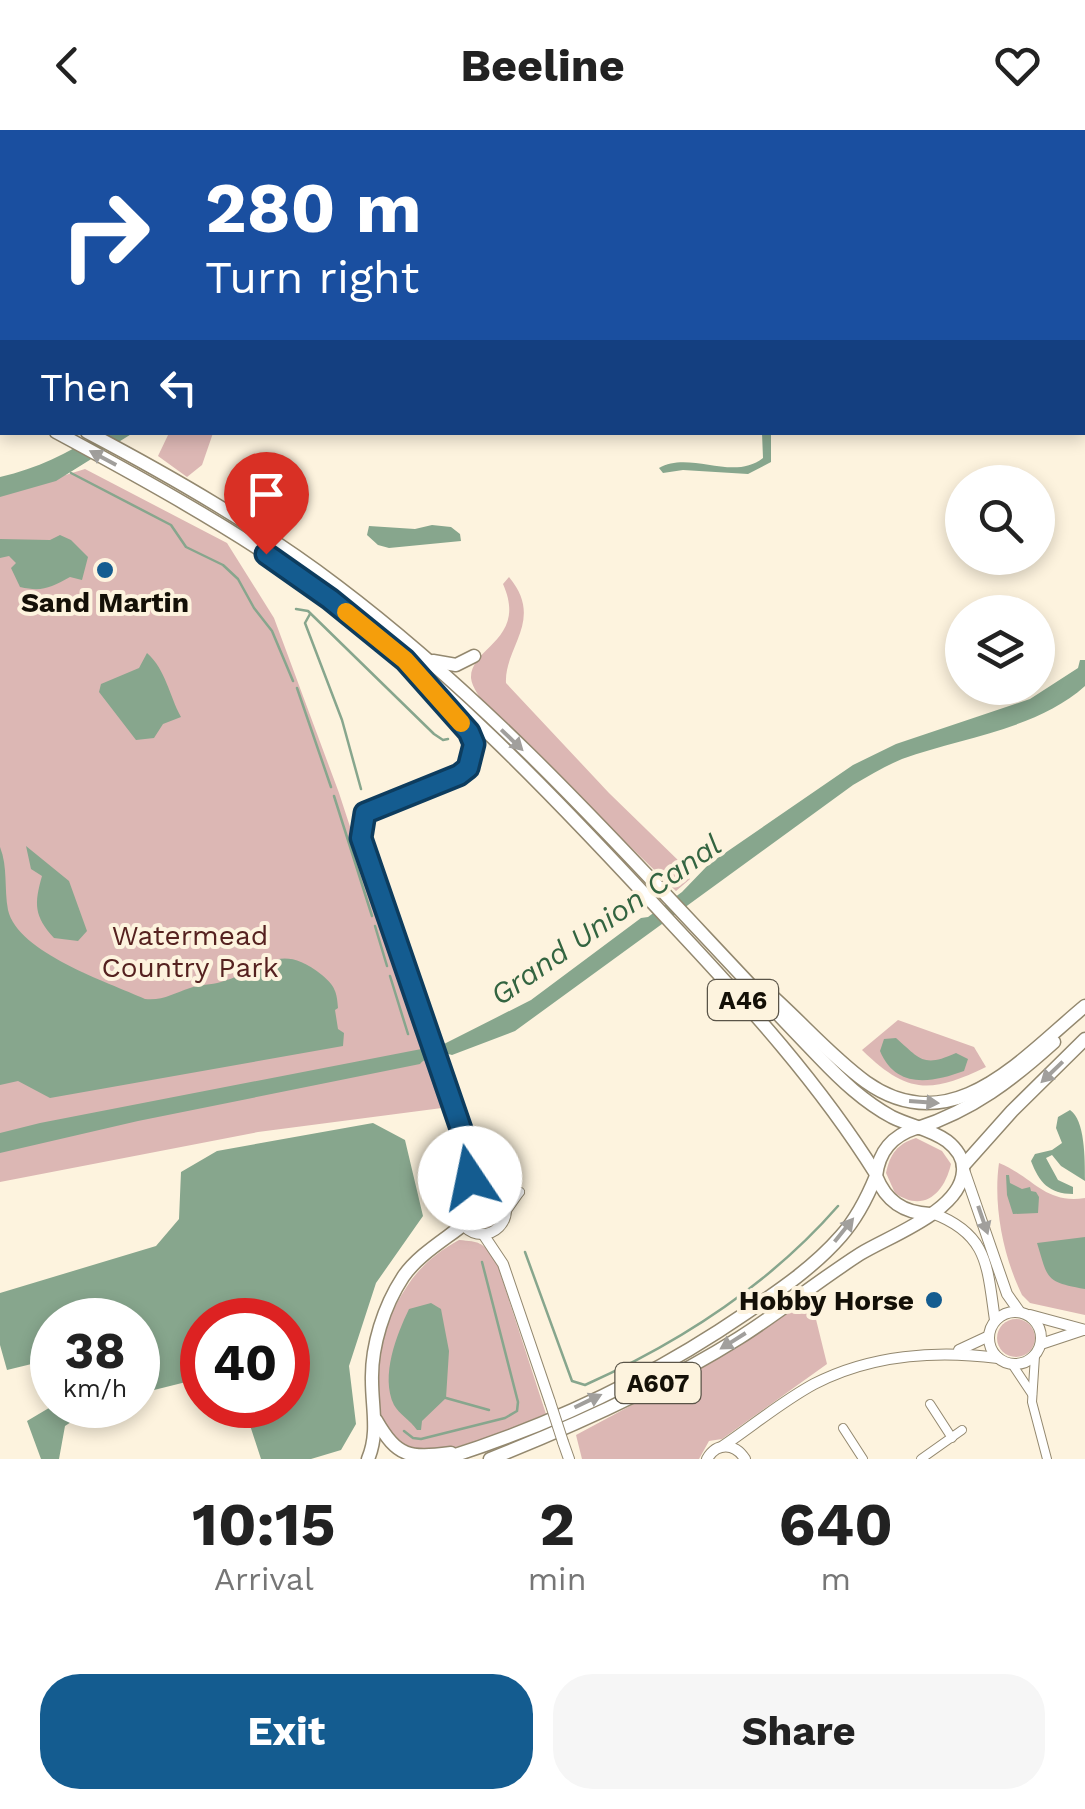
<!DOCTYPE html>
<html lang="en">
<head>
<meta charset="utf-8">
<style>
	body { margin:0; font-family:"Work Sans",sans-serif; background:#f6f6f6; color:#222; height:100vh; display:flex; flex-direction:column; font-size:38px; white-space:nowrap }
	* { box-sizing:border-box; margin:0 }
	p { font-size:32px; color:#767676 }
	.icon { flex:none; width:55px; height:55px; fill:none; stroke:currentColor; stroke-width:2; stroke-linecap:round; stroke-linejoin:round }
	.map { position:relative; height:1329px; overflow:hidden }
	.panel { display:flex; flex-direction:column; background:#fff; flex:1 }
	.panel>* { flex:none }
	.guide { position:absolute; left:0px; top:0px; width:1085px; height:305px; box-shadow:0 5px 15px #0003; background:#1a4fa0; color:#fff; overflow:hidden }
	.fabs { position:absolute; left:945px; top:335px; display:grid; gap:20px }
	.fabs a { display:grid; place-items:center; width:110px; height:110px; border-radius:50%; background:#fff; box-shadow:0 5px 15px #0003; font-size:50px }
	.speed { position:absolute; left:30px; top:1168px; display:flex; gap:20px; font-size:50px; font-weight:700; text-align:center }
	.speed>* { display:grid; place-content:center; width:130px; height:130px; border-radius:50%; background:#fff; box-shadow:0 5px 15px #0003; line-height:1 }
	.speed small { font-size:25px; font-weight:400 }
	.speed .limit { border:15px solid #d22; background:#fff; color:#111 }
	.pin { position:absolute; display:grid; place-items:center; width:85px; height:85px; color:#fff; margin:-102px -42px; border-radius:50% 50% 50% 0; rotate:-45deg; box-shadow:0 0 10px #0007 }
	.pin .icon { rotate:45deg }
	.me { position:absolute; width:110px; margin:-55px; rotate:349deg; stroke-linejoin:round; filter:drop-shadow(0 0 8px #0008) }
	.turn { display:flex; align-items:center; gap:35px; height:210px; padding:0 40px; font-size:45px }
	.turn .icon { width:130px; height:130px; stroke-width:2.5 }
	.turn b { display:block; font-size:70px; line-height:85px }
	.then { display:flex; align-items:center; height:95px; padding:0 40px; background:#0003; gap:20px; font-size:38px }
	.eta { display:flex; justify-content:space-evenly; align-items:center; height:170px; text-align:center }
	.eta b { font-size:60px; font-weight:700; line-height:70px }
	.button { display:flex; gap:20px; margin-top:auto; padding:20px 40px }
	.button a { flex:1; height:115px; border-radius:40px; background:#145c90; color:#fff; font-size:40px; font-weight:700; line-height:115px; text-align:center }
	.button a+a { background:#f6f6f6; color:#222 }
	header { display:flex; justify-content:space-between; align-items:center; height:130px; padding:0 40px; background:#fff; font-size:45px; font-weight:700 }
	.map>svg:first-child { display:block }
</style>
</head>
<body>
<header><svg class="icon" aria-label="back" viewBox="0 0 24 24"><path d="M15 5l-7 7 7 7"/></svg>Beeline<svg class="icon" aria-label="heart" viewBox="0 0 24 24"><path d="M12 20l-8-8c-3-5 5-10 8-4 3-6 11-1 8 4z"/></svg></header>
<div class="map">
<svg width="1085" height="1329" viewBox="0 0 1085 1329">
	<rect width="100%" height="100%" fill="#fdf3de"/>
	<g fill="#dcb7b4">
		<path d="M169,303h44l-11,32 -15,12 -29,-21z"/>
		<path d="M85,339l142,74 47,75 65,175 103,315 -184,24 -258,50v-687z"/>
		<path d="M509,447c36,43 -5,70 -3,106l103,110 74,72 7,14 -14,12 -190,-184c-5,-9 -14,-19 -15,-29 -1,-31 57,-38 32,-94z"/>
		<path d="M898,890l76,27 12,20c-56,27 -79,27 -124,-17z"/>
		<path d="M916,1008l26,13 9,13c-7,30 -28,49 -56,29l-9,-20c4,-19 11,-29 30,-35z"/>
		<path d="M999,1033c36,15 45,41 86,35v117l-55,-12 -8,-8c-19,-39 -29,-90 -23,-132z"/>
		<circle cx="482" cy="1080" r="24"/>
		<path d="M459,1110c21,2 22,1 37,20l50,154c-34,13 -98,44 -134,36 -39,-8 -38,-71 -32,-101 4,-25 18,-50 32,-70 13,-17 29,-29 47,-39z"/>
		<path d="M810,1165l17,69 -105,75 -13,2 -10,18h-117l-6,-24 136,-73z"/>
		<circle cx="1016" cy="1208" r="19"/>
	</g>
	<g fill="#87a68d">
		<path d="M99,303h34l-77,48 -56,16v-20c38,-9 67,-23 99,-44z"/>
		<path d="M762,303h9v29l-23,12 -65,-4 -20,3 -4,-5c31,-18 74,14 104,-10z"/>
		<path d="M432,395l19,2 9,7 1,7 -72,7 -11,-3 -11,-10 2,-9 46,3z"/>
		<path d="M60,405l11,5 17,17 -6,23 -12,-3c-20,11 -28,15 -50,10l-9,-19 5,-5 -7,-7 -9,2v-19l50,1z"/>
		<path d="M147,523c19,17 22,42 34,64l-18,7 -9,14 -18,2 -37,-48 2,-8 38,-16z"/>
		<path d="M1080,530h5v26c-49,44 -123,51 -183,73 -17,7 -33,17 -49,26l-338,246 -63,24c-8,-3 -26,2 -32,9l-282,57 -138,32v-20l40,-10 402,-78 89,-45 110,-82 7,-1 34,-25 27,-28 144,-99 43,-21 134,-45 48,-31z"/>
		<path d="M26,716l43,35 18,50 -9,10 -24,-3c-20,-22 -20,-34 -12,-62l-11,-7z"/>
		<path d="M0,717c8,20 4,42 8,63 10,43 100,72 137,89 18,2 29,-6 45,-11 10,-4 21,-3 31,-6 43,-12 57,-42 101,-7 13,11 15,17 16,33l-3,2 3,19 6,4 -1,13 -293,52 -32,-17 -18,4z"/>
		<path d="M896,908c24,21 27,30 60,15l12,6 -4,12c-33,12 -68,18 -84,-20l4,-12z"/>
		<path d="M1070,980c15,10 15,48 15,71l-24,-15 -9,-11 -6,3 12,22 15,7v7c-24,0 -34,-12 -42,-33l4,-7 17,-4 10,-7 -6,-15 2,-11z"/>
		<path d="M373,993l32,17 18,76 -47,67 -27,83 7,58 -15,26 -30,9h-50l-16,-49 -6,-5h49v-85h-86v76l-16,-14 -36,9 -12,-3v-68h-86v39l-45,11 -7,-25v-52l156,-47 23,-27 2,-47 36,-21z"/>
		<path d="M1006,1045h3l1,8 12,6 8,-2 1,4 5,1 3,5 -1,16 -25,1 -6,-19z"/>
		<path d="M1085,1107v52c-41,-7 -37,-11 -48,-46z"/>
		<path d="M431,1173l10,6 8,42 -3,47 -24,23 -1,9h-4c-6,-9 -18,-16 -23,-25 -14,-29 3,-71 15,-96z"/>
		<path d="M54,1275h43l-32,21 -6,33h-18l-14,-38z"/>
	</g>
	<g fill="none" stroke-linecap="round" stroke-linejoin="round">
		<g stroke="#87a68d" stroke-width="2.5">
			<path d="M71,343l100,52 15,22 37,18 15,14 16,29 18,23 21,50"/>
			<path d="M296,479l12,2 126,123 9,6 5,-1"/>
			<path d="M310,484l-5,9 37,97 19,69"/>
			<path d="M297,558l34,99"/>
			<path d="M334,666l38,120"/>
			<path d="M375,796l12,40"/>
			<path d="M390,846l18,58"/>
			<path d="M525,1122l47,129 13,4c96,-43 184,-100 253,-179"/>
			<path d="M446,1268l43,12"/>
			<path d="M404,1301l9,7 8,1 84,-21 12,-7 1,-9 -36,-140"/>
		</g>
		<defs>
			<g id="minor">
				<path d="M495,1060l25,2"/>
				<path d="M506,1082l14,-20"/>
				<path d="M1035,1226l-3,46 15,57"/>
				<path d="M1012,1234l20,30"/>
				<path d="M930,1274l22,34"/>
				<path d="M843,1298l20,31"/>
				<path d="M921,1329l41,-29"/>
			</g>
			<g id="tertiary">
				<path d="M365,683l-4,25 110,320 16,29"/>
				<path d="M964,1040l43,124 12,17"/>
				<circle cx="482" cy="1080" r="24"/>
				<path d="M932,1083c57,21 55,54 63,107"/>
				<path d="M483,1104l20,30 47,138"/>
				<circle cx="1015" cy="1208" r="26"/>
				<path d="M1030,1185l55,15"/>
				<path d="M1041,1214l42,-14"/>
				<path d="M959,1220l30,-14"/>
				<path d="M563,1312l6,17"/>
				<path d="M723,1316c31,-21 58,-44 91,-62 56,-29 122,-34 184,-26"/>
				<path d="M707,1329c10,-17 28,-16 38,0"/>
			</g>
			<g id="trunk">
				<path d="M0,256l2,2"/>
				<path d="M0,273l2,1"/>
				<path d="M56,302c78,42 156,85 229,134 144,97 273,234 390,361 73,78 144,156 201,247"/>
				<path d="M87,302c87,46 172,95 250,154 180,136 326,310 482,471 22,23 45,45 73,60 18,9 39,12 55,24 9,7 17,18 16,30 -2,40 -74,65 -103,83 -42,27 -80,58 -121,84 -78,49 -163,87 -249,121"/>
				<path d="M433,531l23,4 18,-9"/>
				<path d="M365,683l76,-29 27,-16c11,-27 -2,-40 -20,-60"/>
				<path d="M763,858c35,30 66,67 103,94 86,61 156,-24 219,-76"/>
				<path d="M916,998c-24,8 -37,23 -40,48 10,25 27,37 54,38"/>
				<path d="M918,998c55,-18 94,-48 136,-86"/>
				<path d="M963,1036l49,-55 73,-72"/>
				<path d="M376,1290c22,38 33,38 75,33"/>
				<path d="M368,1329c11,-26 4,-51 4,-78 -1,-35 12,-75 31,-104 14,-21 41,-37 60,-52"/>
				<path d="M443,1329c106,-33 211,-83 303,-146 34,-23 68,-46 95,-77 16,-18 26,-38 35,-60"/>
			</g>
		</defs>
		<use href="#minor" stroke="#93886f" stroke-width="10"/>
		<use href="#tertiary" stroke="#93886f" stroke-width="12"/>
		<use href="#trunk" stroke="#93886f" stroke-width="15"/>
		<use href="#minor" stroke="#fff" stroke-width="8"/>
		<use href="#tertiary" stroke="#fff" stroke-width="10"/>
		<use href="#trunk" stroke="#fff" stroke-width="12"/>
		<defs>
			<path id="tertiary-bridge" d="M550,1272l13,40"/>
		</defs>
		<use href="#tertiary-bridge" stroke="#93886f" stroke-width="12" stroke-linecap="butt"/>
		<use href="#tertiary-bridge" stroke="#fff" stroke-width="10"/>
	</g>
	<defs><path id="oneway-solid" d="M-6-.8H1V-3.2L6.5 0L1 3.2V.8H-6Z" transform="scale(2.5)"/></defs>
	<g fill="#a19f9c">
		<use href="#oneway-solid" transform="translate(103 328) rotate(-152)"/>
		<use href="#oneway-solid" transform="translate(512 610) rotate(44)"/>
		<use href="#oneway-solid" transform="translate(1052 942) rotate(136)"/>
		<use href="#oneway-solid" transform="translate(924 972) rotate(4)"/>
		<use href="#oneway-solid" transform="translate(983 1090) rotate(71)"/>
		<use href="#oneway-solid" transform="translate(844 1100) rotate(-51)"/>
		<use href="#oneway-solid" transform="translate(733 1211) rotate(148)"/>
		<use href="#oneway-solid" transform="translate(588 1271) rotate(-26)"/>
	</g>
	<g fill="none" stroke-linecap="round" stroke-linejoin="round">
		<defs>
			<path id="route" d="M266,424l64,45 75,61 64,72 5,12 -6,24 -9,7 -94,38 -4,25 110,320 -1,20"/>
		</defs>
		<use href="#route" stroke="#0d3c5e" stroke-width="25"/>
		<use href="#route" stroke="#145c90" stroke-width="18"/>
		<path stroke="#f59e0b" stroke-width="18" d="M346,482l59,48 56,63"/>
	</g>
	<g fill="#145c90" stroke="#fdf3de" stroke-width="4">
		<circle cx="105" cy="440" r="10"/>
		<circle cx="934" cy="1170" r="10"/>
	</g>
	<g text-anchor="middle" stroke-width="8" stroke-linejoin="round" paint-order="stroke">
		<g fill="#fdf3de" stroke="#5a5448" stroke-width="2.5">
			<rect x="708" y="850" width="70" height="40" rx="8"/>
			<rect x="615.5" y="1233" width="85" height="40" rx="8"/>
		</g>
		<g font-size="25" font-weight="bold" fill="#141007">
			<text x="743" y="879">A46</text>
			<text x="658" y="1262">A607</text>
		</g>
		<g font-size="28" font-weight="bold" fill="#141007" stroke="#fdf3de">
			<text x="105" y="482">Sand Martin</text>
			<text x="914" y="1180" text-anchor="end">Hobby Horse</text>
		</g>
		<g font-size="28" fill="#55211f" stroke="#fdf3de">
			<text x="190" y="815">Watermead<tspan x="190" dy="32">Country Park</tspan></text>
		</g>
		<g font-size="30" font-style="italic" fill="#336440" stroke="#fdf3de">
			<text transform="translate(606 790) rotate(-35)" y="10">Grand Union Canal</text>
		</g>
	</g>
</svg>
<div class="fabs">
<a><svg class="icon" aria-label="search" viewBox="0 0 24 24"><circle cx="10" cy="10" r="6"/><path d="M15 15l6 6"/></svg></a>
<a><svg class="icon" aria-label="layers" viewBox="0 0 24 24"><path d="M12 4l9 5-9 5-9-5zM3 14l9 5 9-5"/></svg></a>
</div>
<div class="speed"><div>38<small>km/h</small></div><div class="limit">40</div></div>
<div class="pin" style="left:266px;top:424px;background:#d93025"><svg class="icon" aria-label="arrive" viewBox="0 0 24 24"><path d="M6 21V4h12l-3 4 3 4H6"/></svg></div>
<svg class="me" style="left:470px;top:1048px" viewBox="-20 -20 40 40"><circle r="19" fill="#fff"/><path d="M0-13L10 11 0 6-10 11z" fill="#145c90"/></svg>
<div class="guide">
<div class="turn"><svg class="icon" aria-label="right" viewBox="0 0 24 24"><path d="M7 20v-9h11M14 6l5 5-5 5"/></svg><div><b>280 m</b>Turn right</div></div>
<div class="then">Then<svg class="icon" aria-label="left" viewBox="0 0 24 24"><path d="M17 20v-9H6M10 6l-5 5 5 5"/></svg></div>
</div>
</div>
<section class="panel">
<div class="eta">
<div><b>10:15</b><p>Arrival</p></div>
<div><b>2</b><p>min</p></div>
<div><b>640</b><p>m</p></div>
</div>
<div class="button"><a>Exit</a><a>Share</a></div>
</section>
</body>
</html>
